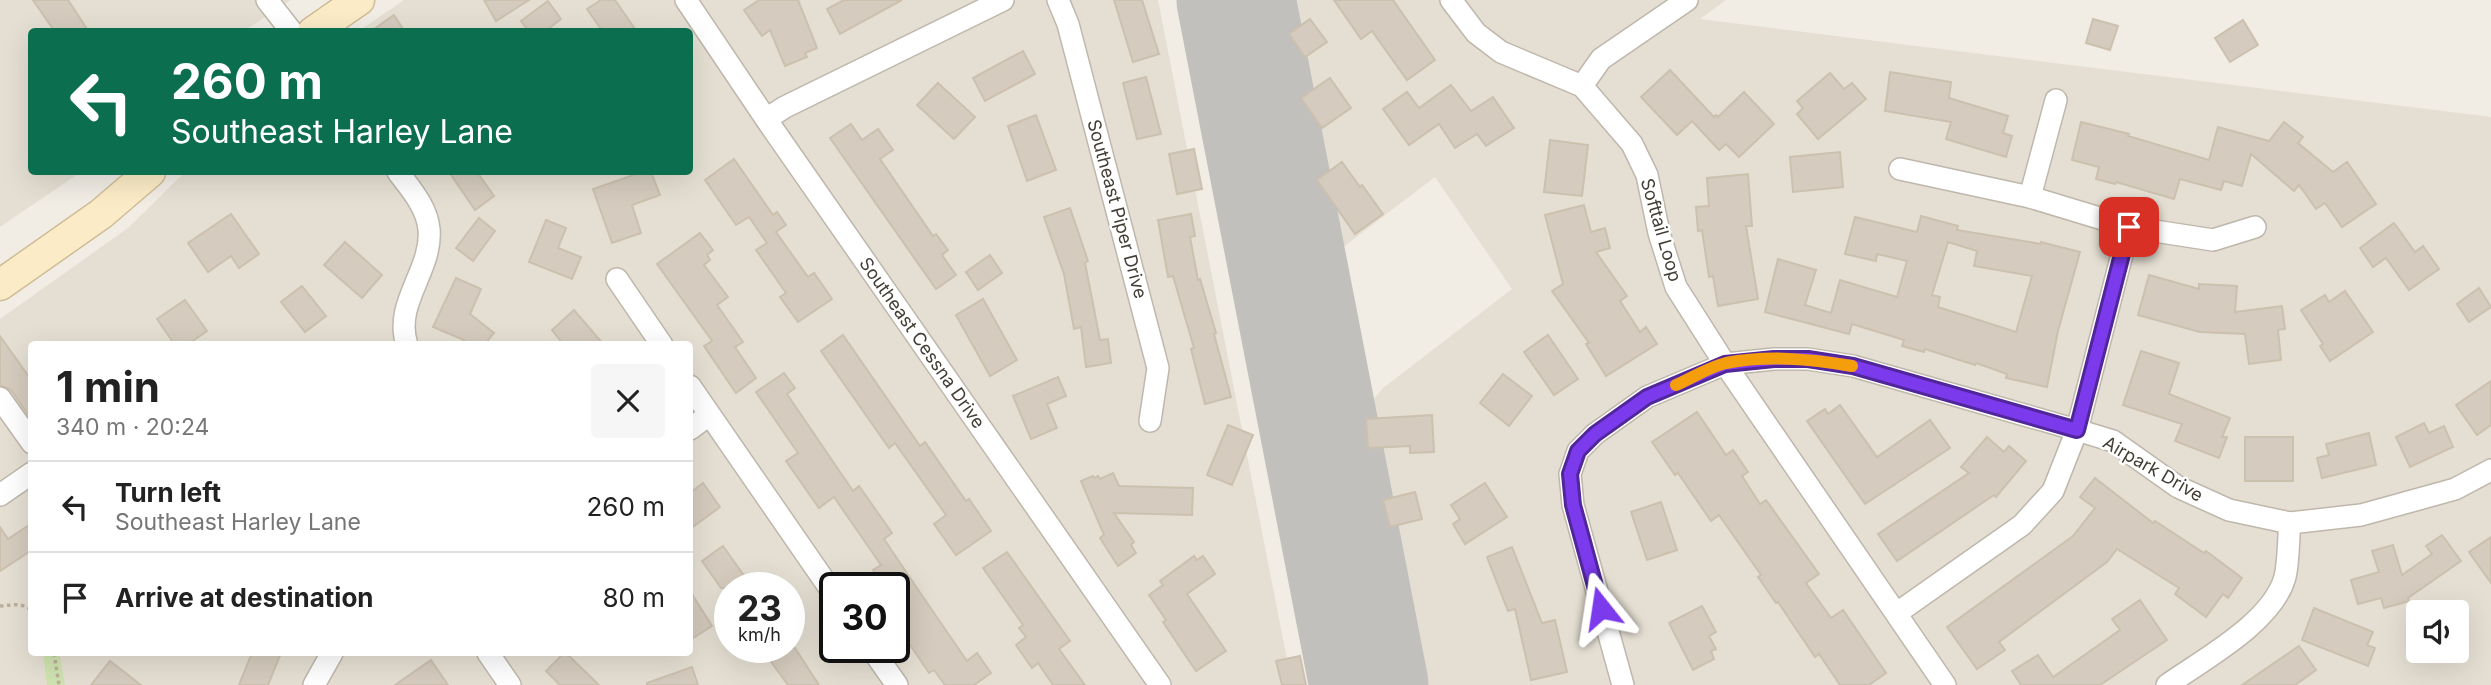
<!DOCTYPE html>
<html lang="en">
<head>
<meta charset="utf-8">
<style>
	body { margin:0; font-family:Inter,sans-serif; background:#f6f6f6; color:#222; height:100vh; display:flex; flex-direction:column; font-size:26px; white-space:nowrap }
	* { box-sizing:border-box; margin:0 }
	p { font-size:23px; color:#767676 }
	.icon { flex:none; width:38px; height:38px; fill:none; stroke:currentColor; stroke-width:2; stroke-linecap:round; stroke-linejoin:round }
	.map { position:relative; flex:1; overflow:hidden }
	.sheet { position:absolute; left:28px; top:341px; width:665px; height:315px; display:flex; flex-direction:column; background:#fff; border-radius:7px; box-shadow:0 7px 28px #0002 }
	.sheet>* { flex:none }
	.hud { position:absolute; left:28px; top:28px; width:665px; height:147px; border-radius:7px; box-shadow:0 7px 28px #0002; background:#0b6e4f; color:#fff; overflow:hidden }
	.tools { position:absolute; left:2406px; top:600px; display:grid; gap:14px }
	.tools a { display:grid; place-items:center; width:63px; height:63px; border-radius:7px; background:#fff; box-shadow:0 7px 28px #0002; font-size:35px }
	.speed { position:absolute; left:714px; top:572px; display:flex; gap:14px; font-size:35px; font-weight:700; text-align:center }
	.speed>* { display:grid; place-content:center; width:91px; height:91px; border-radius:50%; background:#fff; box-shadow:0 7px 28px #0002; line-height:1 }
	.speed small { font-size:18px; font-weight:400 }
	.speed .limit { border:4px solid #111; border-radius:10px; background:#fff; color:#111 }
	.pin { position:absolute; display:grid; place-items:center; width:60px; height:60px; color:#fff; margin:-30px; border-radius:14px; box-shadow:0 4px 10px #0006 }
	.me { position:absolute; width:77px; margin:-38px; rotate:345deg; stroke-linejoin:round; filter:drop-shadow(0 0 5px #0008) }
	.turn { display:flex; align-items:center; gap:24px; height:147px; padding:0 28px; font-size:32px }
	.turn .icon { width:91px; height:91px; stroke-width:2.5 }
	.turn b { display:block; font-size:49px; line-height:60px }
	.round { display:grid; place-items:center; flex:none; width:74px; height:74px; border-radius:7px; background:#f6f6f6 }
	.head { display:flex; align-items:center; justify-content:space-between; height:119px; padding:0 28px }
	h1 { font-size:42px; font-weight:700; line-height:52px }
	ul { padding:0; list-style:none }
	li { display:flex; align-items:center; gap:21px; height:91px; padding:0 28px; border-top:2px solid #e0e0e0 }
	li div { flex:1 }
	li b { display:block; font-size:26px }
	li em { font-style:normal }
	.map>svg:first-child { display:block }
</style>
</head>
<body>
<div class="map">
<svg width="2491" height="685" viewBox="0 0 2491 685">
	<rect width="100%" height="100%" fill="#f1ede5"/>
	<g fill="#e5dfd3" fill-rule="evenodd">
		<path d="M0,0h291l-47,31 -212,1v140h49l-81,55z"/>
		<path d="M404,0h754l134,685h-1292v-366l128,-91 57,-56h505v-140l-331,-1zM32,345h658v308h-658zM730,588h59v60h-59zM835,588h59v60h-59z"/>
		<path d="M1272,0h454l-26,19 791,98v568h-1080l-48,-242 2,-23 8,-20 10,-12 129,-99 -77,-112 -110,84zM2418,612h39v39h-39z"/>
	</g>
	<path fill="#cfe3b0" d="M43,653h16l6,32h-18z"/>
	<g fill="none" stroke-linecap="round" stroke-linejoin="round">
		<path stroke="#c2c0bc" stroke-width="119" d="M1236,0l133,685"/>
	</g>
	<g fill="#d5cbbe" stroke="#ccc0af" stroke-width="2" fill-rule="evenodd">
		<path d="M33,0h35l21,32h-34z"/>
		<path d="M484,0h45l-33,21z"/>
		<path d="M601,0h14l22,32h-34l-16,-23z"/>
		<path d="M759,0h39l19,48 -12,5 2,4 -22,9 -15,-36 -8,6 -18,-26z"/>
		<path d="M844,0h58l-62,34 -13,-25z"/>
		<path d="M1114,0h28l17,54 -26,8z"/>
		<path d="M1334,0h59l42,60 -28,20 -35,-49 -11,8z"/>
		<path d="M548,1l13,18 -17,13h-15l-8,-11z"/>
		<path d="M394,15l11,17h-35z"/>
		<path d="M1310,19l17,23 -22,15 -16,-23z"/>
		<path d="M2093,19l25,7 -8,24 -24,-7z"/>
		<path d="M2243,20l15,25 -28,17 -15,-24z"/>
		<path d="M1023,51l12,23 -50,27 -12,-23z"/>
		<path d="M1670,70l44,47 2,-2 2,2 26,-25 30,32 -35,33 -13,-13 -7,6 -27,-29 -15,14 -36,-38z"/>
		<path d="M1890,72l61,10 -2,16 59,18 -5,17 9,3 -6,21 -60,-18 5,-17 -66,-11z"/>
		<path d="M1830,73l14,16 8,-6 14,16 -48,40 -21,-25 6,-6 -6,-7z"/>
		<path d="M1146,77l15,57 -24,5 -14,-56z"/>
		<path d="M1330,78l21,30 -29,20 -21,-30z"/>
		<path d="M938,83l37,34 -21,22 -37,-34z"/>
		<path d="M1451,85l20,26 22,-14 21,31 -28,18 -9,-12 -22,14 -16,-24 -30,21 -26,-36 24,-17 12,16z"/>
		<path d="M1036,115l20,55 -29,11 -19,-55z"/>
		<path d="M2081,122l48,12 -1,2 81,24 9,-33 51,14 15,-19 19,15 -5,6 35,29 14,-10 29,42 -34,23 -17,-24 -9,6 -17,-24 -5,6 -43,-37 -9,32 -18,-5 -3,9 -41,-11 -6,20 -58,-17 -1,2 -19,-5 3,-12 -27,-7z"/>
		<path d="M851,124l11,16 16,-11 15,21 -13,9 53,77 3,-2 12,16 -6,5 14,20 -20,14 -106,-151z"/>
		<path d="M1550,140l38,5 -6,51 -38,-4z"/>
		<path d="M1194,149l8,40 -25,5 -8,-40z"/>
		<path d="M1840,152l3,35 -50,5 -3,-35z"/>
		<path d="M734,159l39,56 4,-3 9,13 -10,7 32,45 6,-4 18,26 -34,23 -18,-25 6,-4 -30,-43 11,-7 -18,-26 -13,8 -31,-45z"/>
		<path d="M1342,162l18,25 2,-2 21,29 -28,20 -38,-54z"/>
		<path d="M449,172h28l17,24 -19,14z"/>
		<path d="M642,172h9l9,23 -28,10 9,28 -29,10 -19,-54z"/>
		<path d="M1748,174l4,52h-6l12,73 -40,7 -5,-30 -4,1 -7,-47 -4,1 -2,-24 13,-1 -2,-28z"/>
		<path d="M1584,205l7,27 14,-4 5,20 -14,4 31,44 -7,5 20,31 6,-5 11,17 -51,32 -20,-32 3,-1 -37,-52 11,-7 -18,-69z"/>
		<path d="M1070,208l18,53 -3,2 15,77 8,-1 3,24 -25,4 -5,-40 -7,2 -10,-55 -20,-57z"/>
		<path d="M231,214l28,40 -20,14 -8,-12 -23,16 -20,-29z"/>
		<path d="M1191,214l4,22 -5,1 8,43 2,-1 16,54 -2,1 17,63 -26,7 -14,-55 3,-1 -21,-72 -5,1 -10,-57z"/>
		<path d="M1921,216l37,10 -1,4 84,14v-2l39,10 -22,79 -11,56 -41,-9 1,-4 -31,-11 -1,2 -50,-16 -1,3 -22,-6 2,-6 -52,-16 -3,10 -84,-22 13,-53 38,11 -11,35 26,8 9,-33 57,17 10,-36 -30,-7 -1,7 -31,-7 10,-37 62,15zM1948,242l29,9 -3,15 58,10 -16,56 -78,-25 2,-10 -8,-2z"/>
		<path d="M479,218l16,13 -22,30 -17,-13z"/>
		<path d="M546,220l20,8 -8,20 23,9 -9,22 -43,-17z"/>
		<path d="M2394,223l21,29 8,-6 16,23 -30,21 -23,-32 -13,9 -13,-19z"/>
		<path d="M700,233l13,17 -6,5 3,5 -6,5 24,32 -11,8 26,37 -8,5 21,31 -20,15 -32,-47 8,-5 -55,-77z"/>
		<path d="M345,242l37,33 -20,23 -38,-33z"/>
		<path d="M990,255l12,18 -24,17 -12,-18z"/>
		<path d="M2149,275l50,14v-5l38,2 -2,26 47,-6 3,23 -7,1 3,30 -32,4 -4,-30 -45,-2 -62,-17z"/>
		<path d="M456,278l25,11 -11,25 24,19 -10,12h-23l3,-5 -31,-13z"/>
		<path d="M302,286l24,30 -21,16 -24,-30z"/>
		<path d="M2479,288l12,19 -22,15 -12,-18z"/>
		<path d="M2345,291l28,41 -43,29 -10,-15 3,-2 -22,-34 24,-15 4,7z"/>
		<path d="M983,299l34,61 -27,16 -34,-61z"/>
		<path d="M185,300l22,31 -20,14h-12l-18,-26z"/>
		<path d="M574,310l30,35h-40l-12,-15z"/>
		<path d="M843,335l77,111 5,-4 41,59 3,-2 22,32 -35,24 -22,-31 12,-9 -51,-72 -6,5 -68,-97z"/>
		<path d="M1548,335l30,44 -24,16 -30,-43z"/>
		<path d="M0,336l32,45v39l-21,-30 -11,-5z"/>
		<path d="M2141,351l38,12 -10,31 61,24 -8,19h5l-8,21 -44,-17 7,-17 -59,-19z"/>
		<path d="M784,373l11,15 -8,6 66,97 6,-5 33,47 -8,6 39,58 44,64 10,-8 14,20 -17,12h-29l-11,-15 -5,3 -31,-46 10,-7 -14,-19v-13h-9l-12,-18 8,-5 -47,-68 -15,11 -33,-47 12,-8 -42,-61z"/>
		<path d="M1503,374l29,22 -23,30 -29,-23z"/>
		<path d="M1058,377l8,19 -19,8 10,24 -26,11 -18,-43z"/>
		<path d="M2491,381v44l-14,10 -21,-30z"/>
		<path d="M1840,405l37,52 53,-37 20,28 -85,56 -58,-83 18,-12 3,5z"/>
		<path d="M1697,412l29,43 7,-5 15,22 -6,4 18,28 6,-4 53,74 -13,9 25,35 12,-8 43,63 -17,12h-29l-21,-31 -4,3 -37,-55 -2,1 -18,-26 3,-2 -42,-60 -8,6 -33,-48 -3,2 -23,-33z"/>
		<path d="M1432,415l2,37 -24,1v-7l-42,2 -2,-29z"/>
		<path d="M2424,423l5,10 15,-7 9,21 -43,20 -14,-30z"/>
		<path d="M1228,425l25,10 -21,50 -25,-10z"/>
		<path d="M2369,433l7,32 -54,13 -5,-20 12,-3 -3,-11z"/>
		<path d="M1987,437l17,15 5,-6 17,15 -30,36 -2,-2 -97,66 -19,-27 91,-61 -8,-6z"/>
		<rect x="2245" y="437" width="48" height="44"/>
		<path d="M1113,473l6,13 74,2 -1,27 -78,-2 20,29 -3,3 5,8 -18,13 -18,-28 4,-3 -23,-54 12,-5 2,2 3,-2 2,3z"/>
		<path d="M2095,478l58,45 2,-2 49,32 2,-2 36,27 -14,20 -5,-4 -17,23 -31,-23 4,-6 -62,-39 -10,13 -108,80 6,8 -28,19 -30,-42 126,-91 22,-28 -15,-11z"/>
		<path d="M703,483l17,24 -30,22v-36z"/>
		<path d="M1485,483l22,34 -42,27 -12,-20 7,-5 -9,-14z"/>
		<path d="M1415,492l7,27 -32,8 -7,-27z"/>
		<path d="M1661,502l16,48 -30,10 -16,-48z"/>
		<path d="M32,523v27l-32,21v-44l8,12z"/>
		<path d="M2442,535l19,26 -53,37 1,3 -25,7 -3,-10 -23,6 -7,-24 28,-8 -7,-21 21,-6 9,30 30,-21 -6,-8z"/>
		<path d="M2491,537v46l-22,-31z"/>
		<path d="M723,546l30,42h-32l-19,-27z"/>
		<path d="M1512,547l30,76 13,-3 12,52 -36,8 -16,-71 -7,2 -21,-54z"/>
		<path d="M1007,552l63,89 -11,8 26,36h-32l-15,-22 -6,5 -16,-23 10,-8 -7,-9 4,-3 -40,-57z"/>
		<path d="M1194,556l3,4 6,-4 12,18 -28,20 39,57 -30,20 -33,-49 3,-2 -17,-25 14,-10 -3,-4z"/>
		<path d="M690,591l22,35 -22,14z"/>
		<path d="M2140,600l27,40 -67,45h-79l-9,-14 26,-16 15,22 67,-47 -8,-11z"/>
		<path d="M1702,606l14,26 -7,4 7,13 -5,2 3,8 -21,11 -24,-47z"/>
		<path d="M2314,608l59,24 -6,13 8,3 -7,18 -66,-26z"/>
		<path d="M2299,646l17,24 -21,15h-53z"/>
		<path d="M761,648h34l24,37h-31z"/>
		<path d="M252,653h29l-13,32h-29z"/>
		<path d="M564,653h2l33,32h-39l-14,-14z"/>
		<path d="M1300,656l6,29h-24l-6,-24z"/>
		<path d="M431,660l17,25h-53z"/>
		<path d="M110,661l31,24h-50z"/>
		<path d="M692,667l6,18h-51v-2z"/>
	</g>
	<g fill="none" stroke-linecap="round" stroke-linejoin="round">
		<defs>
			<g id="street">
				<path d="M267,0l25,32"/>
				<path d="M686,0l80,119 394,566"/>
				<path d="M1058,0l10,24 90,344 -8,53"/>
				<path d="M1451,0l25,33 25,19 81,34 50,58 15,31 12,58 17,54 49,77 220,321"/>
				<path d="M1582,86l19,-27 86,-59"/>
				<path d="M766,119l19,-12 218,-107"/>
				<path d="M1900,169l130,28 99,30 84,13 42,-13"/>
				<path d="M398,172c12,16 29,35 31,57 4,41 -36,74 -22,116"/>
				<path d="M2030,197l26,-97"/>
				<path d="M617,279l45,66"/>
				<path d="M690,386l145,210"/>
				<path d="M0,398l32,45"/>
				<path d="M690,429l19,-14"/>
				<path d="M0,495l32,-22"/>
				<path d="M1897,613l125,-88 31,-34 24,-61 52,-203"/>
				<path d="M871,648l26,37"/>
				<path d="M488,653l22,32"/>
				<path d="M314,685l18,-32"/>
				<path d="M1623,685l-50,-180 -3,-31 8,-23 17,-17 52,-37 78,-33 49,-5h34l45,7 224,64 36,11 65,46 51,23 61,13 71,-8 94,-26 36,-19"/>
				<path d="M2167,685c37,-26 106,-63 118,-108 4,-17 3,-37 5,-54"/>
			</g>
			<g id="secondary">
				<path d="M313,32l46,-32"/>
				<path d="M0,285l101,-71 49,-42"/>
			</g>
		</defs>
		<use href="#street" stroke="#bfb7ab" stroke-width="24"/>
		<use href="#secondary" stroke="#cebd97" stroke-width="33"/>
		<g stroke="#bdaf9b" stroke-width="3.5" stroke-dasharray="3.5 3.5" stroke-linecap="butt">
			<path d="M0,606c11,-1 23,-4 32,5"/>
			<path d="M54,653l5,32"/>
		</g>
		<use href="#street" stroke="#fff" stroke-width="21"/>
		<use href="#secondary" stroke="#fbebc6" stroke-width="30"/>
	</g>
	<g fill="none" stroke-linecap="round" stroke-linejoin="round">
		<defs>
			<path id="route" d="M1601,608l-28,-103 -3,-31 8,-23 17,-17 52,-37 78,-33 49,-5h34l45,7 224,64 52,-203"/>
		</defs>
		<use href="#route" stroke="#51269a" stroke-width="18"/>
		<use href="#route" stroke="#7c3aed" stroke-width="12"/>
		<path stroke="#f59e0b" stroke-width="12" d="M1676,385c16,-7 33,-18 50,-22 42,-8 84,-4 126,3"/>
	</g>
	<g text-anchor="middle" stroke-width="5" stroke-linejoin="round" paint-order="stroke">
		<g font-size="18" fill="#433d35" stroke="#fff">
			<text transform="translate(1117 209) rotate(75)" y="6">Southeast Piper Drive</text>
			<text transform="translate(1661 230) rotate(74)" y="6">Softtail Loop</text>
			<text transform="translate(922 343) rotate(55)" y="6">Southeast Cessna Drive</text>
			<text transform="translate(2153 469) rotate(30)" y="6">Airpark Drive</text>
		</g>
	</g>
</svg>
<div class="tools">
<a><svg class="icon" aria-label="sound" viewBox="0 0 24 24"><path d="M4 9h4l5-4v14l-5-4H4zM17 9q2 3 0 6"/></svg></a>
</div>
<div class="speed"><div>23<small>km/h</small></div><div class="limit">30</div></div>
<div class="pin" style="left:2129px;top:227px;background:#d93025"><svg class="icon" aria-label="arrive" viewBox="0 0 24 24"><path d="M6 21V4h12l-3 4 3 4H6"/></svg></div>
<svg class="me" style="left:1601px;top:608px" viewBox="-20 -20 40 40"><path d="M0-17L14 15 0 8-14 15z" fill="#7c3aed" stroke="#fff" stroke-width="4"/></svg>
<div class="hud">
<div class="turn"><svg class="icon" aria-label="left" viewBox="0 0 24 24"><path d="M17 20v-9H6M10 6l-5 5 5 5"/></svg><div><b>260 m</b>Southeast Harley Lane</div></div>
</div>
<section class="sheet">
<div class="head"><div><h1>1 min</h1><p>340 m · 20:24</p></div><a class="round"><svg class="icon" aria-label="close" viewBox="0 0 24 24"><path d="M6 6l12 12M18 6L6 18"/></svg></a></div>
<ul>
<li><svg class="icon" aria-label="left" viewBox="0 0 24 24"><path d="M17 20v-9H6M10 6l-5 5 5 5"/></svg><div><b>Turn left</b><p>Southeast Harley Lane</p></div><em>260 m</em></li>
<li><svg class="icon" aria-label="arrive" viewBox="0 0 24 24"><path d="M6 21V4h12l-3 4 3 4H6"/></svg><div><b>Arrive at destination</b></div><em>80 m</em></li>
</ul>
</section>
</div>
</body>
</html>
